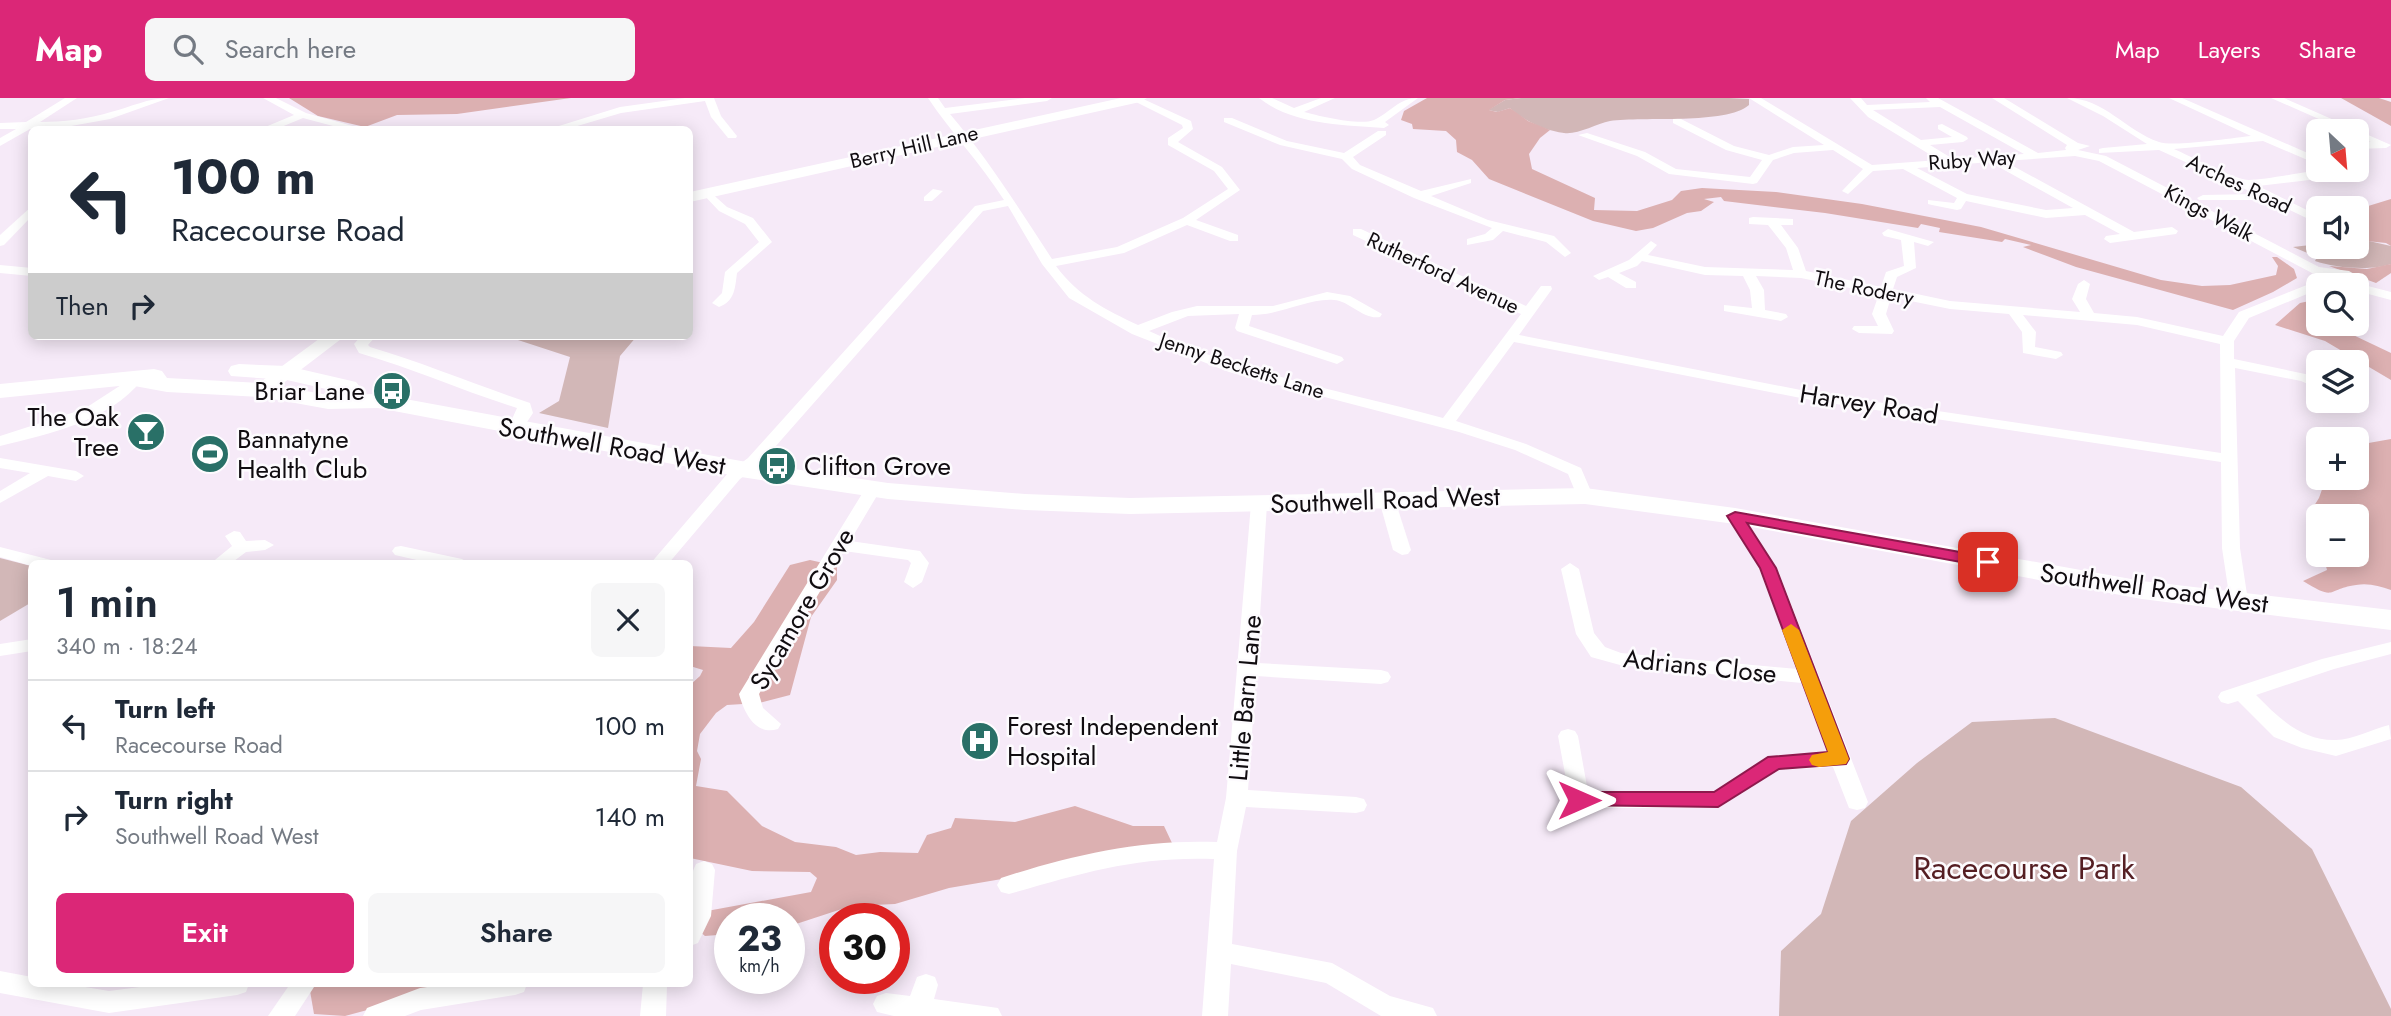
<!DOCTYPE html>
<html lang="en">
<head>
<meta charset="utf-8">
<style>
	body { margin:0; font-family:Jost,sans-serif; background:#f6f6f7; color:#1f2937; height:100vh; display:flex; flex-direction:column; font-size:26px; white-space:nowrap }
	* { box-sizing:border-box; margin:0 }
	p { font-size:23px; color:#747a83 }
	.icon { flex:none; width:38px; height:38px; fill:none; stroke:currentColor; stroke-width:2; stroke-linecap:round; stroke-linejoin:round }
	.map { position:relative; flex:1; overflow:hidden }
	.sheet { position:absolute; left:28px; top:462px; width:665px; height:427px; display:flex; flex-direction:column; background:#fff; border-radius:10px; box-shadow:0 4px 18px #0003 }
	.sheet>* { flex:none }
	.guide { position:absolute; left:28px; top:28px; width:665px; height:214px; border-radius:10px; box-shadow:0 4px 18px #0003; background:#fff; color:#1f2937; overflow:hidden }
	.needle { width:46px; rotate:154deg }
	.fabs { position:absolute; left:2306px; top:21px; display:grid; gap:14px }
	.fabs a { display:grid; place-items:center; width:63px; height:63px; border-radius:10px; background:#fff; box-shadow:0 4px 18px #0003; font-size:35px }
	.speed { position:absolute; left:714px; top:805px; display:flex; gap:14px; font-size:35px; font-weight:700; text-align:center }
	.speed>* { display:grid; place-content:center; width:91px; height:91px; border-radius:50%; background:#fff; box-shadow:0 4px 18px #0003; line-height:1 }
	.speed small { font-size:18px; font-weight:400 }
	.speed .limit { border:10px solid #d22; background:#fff; color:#111 }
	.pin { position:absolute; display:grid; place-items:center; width:60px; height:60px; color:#fff; margin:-30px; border-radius:14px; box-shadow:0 4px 10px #0006 }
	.me { position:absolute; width:77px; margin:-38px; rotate:90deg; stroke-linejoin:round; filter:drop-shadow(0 0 5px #0008) }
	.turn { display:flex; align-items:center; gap:24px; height:147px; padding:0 28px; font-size:32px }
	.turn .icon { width:91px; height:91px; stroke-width:2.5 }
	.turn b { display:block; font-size:49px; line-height:60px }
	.then { display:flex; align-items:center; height:66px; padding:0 28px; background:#0003; gap:14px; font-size:26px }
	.round { display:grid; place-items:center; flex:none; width:74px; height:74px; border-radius:10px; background:#f6f6f7 }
	.head { display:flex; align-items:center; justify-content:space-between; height:119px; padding:0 28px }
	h1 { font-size:42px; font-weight:600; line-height:52px }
	.primary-button { display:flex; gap:14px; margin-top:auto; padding:14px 28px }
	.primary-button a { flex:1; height:80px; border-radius:10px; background:#db2777; color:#fff; font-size:28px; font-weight:600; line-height:80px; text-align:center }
	.primary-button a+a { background:#f6f6f7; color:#1f2937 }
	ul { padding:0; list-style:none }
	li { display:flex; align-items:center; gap:21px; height:91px; padding:0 28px; border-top:2px solid #e0e1e3 }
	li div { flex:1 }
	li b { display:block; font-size:26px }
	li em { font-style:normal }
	header { display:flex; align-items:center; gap:42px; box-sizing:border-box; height:98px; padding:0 35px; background:#db2777; color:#fff }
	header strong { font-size:33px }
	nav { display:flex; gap:38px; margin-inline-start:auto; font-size:24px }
	.search { width:490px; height:63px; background:#f6f6f7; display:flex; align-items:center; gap:18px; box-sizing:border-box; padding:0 24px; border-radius:10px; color:#747a83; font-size:26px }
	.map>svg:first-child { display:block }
</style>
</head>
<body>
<header>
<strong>Map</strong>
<div class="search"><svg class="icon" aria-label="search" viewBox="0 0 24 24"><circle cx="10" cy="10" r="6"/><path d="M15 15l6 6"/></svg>Search here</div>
<nav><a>Map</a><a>Layers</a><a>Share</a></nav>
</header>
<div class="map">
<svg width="2391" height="918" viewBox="0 0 2391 918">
	<rect width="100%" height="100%" fill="#f6eaf8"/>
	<g fill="#d2b7b7">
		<path d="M1521,0h208l20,1v6c-23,20 -106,11 -139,16 -14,3 -33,14 -46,12 -19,-2 -40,-12 -54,-25l-12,4 -10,-2 17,-10z"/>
		<path d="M2360,141l31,7v18c-19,7 -57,4 -76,-3l2,-4 -24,-10 26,-3v3h38v-7z"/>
		<path d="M506,238h131l-17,20 -12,72 -69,-15 20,-12 11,-44z"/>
		<path d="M0,460l31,8 1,36 -32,19z"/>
		<path d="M2055,620l186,69 71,62 79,160v7h-612l2,-65 40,-37 30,-93 66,-58 55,-41z"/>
	</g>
	<g fill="#dcb0b1">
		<path d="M289,0h282l-114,16 -60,1 -32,12 -47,-11z"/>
		<path d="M1427,0h94l-16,2 -16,10 8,2 13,-4 18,13 22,9 -10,8 -11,16 3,15 63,29 -1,12 43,1 35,-11 9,-9 21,-3 74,4 86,12 119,23 180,53 41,6 28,-1 46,-10 2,-9 -6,-9h5l17,12 3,9 -24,14 -40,18 -157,-43 -53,-20 8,-2 -26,-6 -3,3 -63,-10 1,-4 -19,-4 -3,4 -93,-15 -101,-12 -3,-4 -17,2 10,3 -13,9 -14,2 -34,15 -17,3 -43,-10 -104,-42 -17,-19 -15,-8 -1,-12 -10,-9 -33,-2 -1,-5 -11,-4 3,-9z"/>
		<path d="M2341,0h38l12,4v24z"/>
		<path d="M2391,101v47l-5,-3 -29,-3v-7l8,-3v-23z"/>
		<path d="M2391,166v9l-15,10 -47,-17 38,3z"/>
		<path d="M2319,201l-2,19 2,6h11l61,29v27l-66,-39 -50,-16 25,-22z"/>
		<path d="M2391,341v151c-12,-4 -22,-7 -35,-5 -30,4 -19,17 -53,-4l24,-11 -4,-15h34v-39h-38v29l-12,-28 12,-19 7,-20h31v-23l6,-11z"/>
		<path d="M810,462l27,6v14l-26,37 -21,78 -31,8 -32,2 -11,8 -16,21 -3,17 4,8 -5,27 31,5 35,35 33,16 41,5 20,8 24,-3 38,1 9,-18 24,-7 4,-10 60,4 60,-16 58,20h31l8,17 -141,31 -82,14 -54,16 -44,2 -58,19 -4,1v-7h-59v15l-25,2 -14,-12 5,-11 115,-21 6,-14 -7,-6 -58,-1 -62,-13v-173l10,-9 3,-6 -13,-4v-20l41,2 23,-26 36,-57z"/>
		<path d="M464,886l-119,32 -31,-2 -5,-29z"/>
	</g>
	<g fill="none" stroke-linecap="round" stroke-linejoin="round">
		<g fill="#fff" fill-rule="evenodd">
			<path d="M65,0h12l-37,24c23,0 48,-3 71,-10 20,-5 37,-14 58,-14l-59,21 -50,9 -30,1 -30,17v-8l16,-9h-16v-6l26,-1z"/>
			<path d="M263,0h13l30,15 61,17h-19l-45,-12 -29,12h-16l36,-15z"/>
			<path d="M685,0h29l7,18 16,20 -1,2h-8l-17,-21 -6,-16 -84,12 -57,17h-18l74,-23z"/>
			<path d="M928,0h10l7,10 80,-10h27l-5,3 -97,13c39,46 69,95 102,145l65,-12 66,-29 45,-29 -14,-18 -46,-26v-7l15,-10 -1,-3 -52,-26 11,-1 50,23 2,8 -15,13 44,25 18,23 -44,30 42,15v6h-8l-43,-16 -63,28 -68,13c22,30 50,44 82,59l34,-13 25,-6h76l54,-14 23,4 32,18 -2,3c-17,3 -30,-16 -46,-17 -26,-2 -52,15 -82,15l-3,11 93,31 2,3 -7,4 -100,-33 -2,-3 4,-14 -51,2 -39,15c94,43 195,60 294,87l78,-104 -168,-79v-6h8l165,77 15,-20h10l1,3 -33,46 297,58 405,60 -1,-109 -83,-19 -114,-10 13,17 -1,15 26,5 2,3 -7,4 -33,-6 -1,-21 -13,-18 -59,-5 -59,-12 -5,17 8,17 -2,3 -33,-1 -7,-4 2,-3h24l-6,-12 7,-20 -78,-16 -45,-2 8,14 1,20 21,4 2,3 -7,4 -57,-10v-6l28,3 -2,-18 -7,-14 -38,-1 -63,-14 -5,5 -18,7 17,9v6h-10l-18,-11 -9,3 -6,-4 36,-16 22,-19 6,4 -9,10 57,12 88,3 -7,-22 -18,-23 -19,-1v-6l4,-1 40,2v6h-12l17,23 8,23 75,16 5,-15 18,-6 -3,-26 -17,-4 -2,-3 6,-4 46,13 -6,4 -14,-4 2,26 -19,9 -4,12 57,12 130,11 -8,-13 6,-15 6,-4 6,4 -4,15 8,14 43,4 86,19 16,-24 83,-33 5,1v5h-8v4l-70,29 -15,23v18l76,16 9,4v10l-18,-8 -66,-13 5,180 8,53 -9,6 -9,-6 -8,-53 -1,-86 -405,-61 -302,-59 -58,79 70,23 55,24 12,28 -8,5 -8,-5 -9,-22 -53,-24 -56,-18 -230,-60 -97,-38 -63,-36 -27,-34 -34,-58 -25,5 -223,253 -20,15 -72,85h-18l78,-91 20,-15 227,-252 29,-6c-23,-36 -54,-69 -76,-102z"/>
			<path d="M1259,0h13l22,10 27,-10h14l-31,14c15,4 56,14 70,8 17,-8 25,-22 44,-22l-33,24 4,3 -5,3c-42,-3 -91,-3 -125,-30z"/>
			<path d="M1749,0h12l111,67 67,-5 -71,-43 -18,-19h11l6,7 63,-3 -4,-4h12l100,55 28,-3 -1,-2 2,-3 -75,-47h12l74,45 12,3 -12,4 28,6 213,111 30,4 14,8 1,6 27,7v8l-34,-9v-6h-6l-10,-8 -29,-4 -213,-112 -24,-5 -71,5 130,71 38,-5 6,4 -2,3 -66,9 -6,-4 2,-3 14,-2 -35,-19 -39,3 -80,-17 -5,8 -4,1 -25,-5 -4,-1v-4l26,3 3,-5 -54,-29 -30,2 -25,23 -6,-3 21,-22 -30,-19 -39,3 -21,7 -16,23 -4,1 -84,-10 -32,-18 -59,-21 9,-2 58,19 31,17 74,8 12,-17 -36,-10 -53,-27v-4h8l53,27 35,9 24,-8 31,-2zM1940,9l84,47 -71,5 -23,-14 33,-3 5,-3 -1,-2 -25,-13 -4,1v4l14,8 -31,3 -48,-30zM1990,64l83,46 -27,2 -79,-16 -50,-26z"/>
			<path d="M2067,0c37,0 59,33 92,44 15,5 73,-4 92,-6l-82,-38h13l137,60v7l-56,-24 -89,8c16,7 61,31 75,31 23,0 88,-17 101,-7l-6,3 -86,10 61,30v8l-50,-24h-70l-2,-2 6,-3 53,-1 -97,-44 -60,3v-4l4,-1 44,-4 -44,-28z"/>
			<path d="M2271,0h13l107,47 -5,3 -29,1v-6l14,-1 -14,-5v-6h-11z"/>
			<path d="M1224,20h8l55,23 57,12 34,-22h8v4l-33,22 7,8 61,26 50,-12v4l-40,13 57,24 66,16 17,17 -6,4 -19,-15 -43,-11 -10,9 -26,5v-6l18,-5 7,-6 -78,-30 -62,-29 -10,-10 -62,-14 -56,-23z"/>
			<path d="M933,91l10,2 -11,10h-8v-4z"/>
			<path d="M708,92l19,17 26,11 19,24 -35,31c-2,15 -2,28 -18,34l-7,-4 10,-10 3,-21 34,-30 -14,-18 -26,-13 -17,-18z"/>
			<path d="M32,108v10l-28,29 -4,1v-11z"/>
			<path d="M0,167l32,3v8l-32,-3z"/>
			<path d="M361,238h15l-8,9 2,2c54,16 106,38 160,56l3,10 -12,18h-10l-3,-3 9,-20c-54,-17 -103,-39 -158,-55l-5,-9z"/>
			<path d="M135,278l7,4c-32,41 -94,54 -142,66v-10l84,-27z"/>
			<path d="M0,360l76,13 8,5 -8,5 -28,-5 -48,27v-12l30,-18 -30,-5z"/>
			<path d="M873,386l8,5 -31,52 70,10 9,12 -7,19 -9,6 -9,-6 7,-19 -3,-3 -64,-9 -85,143 4,14 18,16 -3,5c-23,7 -34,-17 -39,-35l126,-205z"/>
			<path d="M1387,397l8,5 16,50 -3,4 -6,1 -9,-5 -14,-50z"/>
			<path d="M1259,401l8,5 -10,159 124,7 7,2 3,5 -3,5 -7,2 -125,-8 -8,114 108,7 8,2 3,6 -3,6 -8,2 -110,-6 -9,44 -5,93 100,19 58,33 43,12 4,8h-56l-55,-33 -95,-19 -3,52h-26l12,-157c-77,-3 -132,14 -205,35l-8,-2 -4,-7 4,-7c70,-23 141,-39 216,-36l9,-44 25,-294z"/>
			<path d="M1735,413l6,1 36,56 91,234 -3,6 -8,2 -8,-2 -16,-41 -54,3 -61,38h-139l-8,-2 -13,-70 3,-5 7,-2 7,2 3,5 10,56h126l54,-35 60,-5 -26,-69 -182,-18 -29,-8 -15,-23 -15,-65 9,-6 9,6 15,64 11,14 16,6 176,16 -38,-101 -32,-52z"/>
			<path d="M234,433l6,1 6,9 19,-1 9,5 -9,5 -19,2 -16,12h-20l22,-18 -7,-10z"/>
			<path d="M401,448l61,13 8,5h-36l-39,-9 -3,-4 3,-4z"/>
			<path d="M0,449l51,13 2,4h-21v2l-32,-9z"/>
			<path d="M32,541v12l-32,5v-12z"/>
			<path d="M2391,544v12l-57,15 -78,26c22,22 45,46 80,45 16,0 37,-11 53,-15l2,14 -55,17 -34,-8 -28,-11 -36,-36 -10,3 -7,-2 -3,-5 3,-5 101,-33z"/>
			<path d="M704,763l8,3 3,6 -4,46 -13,27 -8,3c-2,-23 -5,-61 6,-82z"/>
			<path d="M0,873l32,6v7h35l42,7 54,-7h86l-3,8 -9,3 -128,18 -109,-20z"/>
			<path d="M926,876l9,3 3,8 -4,14 64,9 4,8h-108l-17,-4 -4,-8 4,-8 9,-3 24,3 7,-19z"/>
			<path d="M290,886h26l-21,32h-27z"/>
			<path d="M449,886h78l-3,8 -9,3 -94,15 -16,6h-42l4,-8 53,-20z"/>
			<path d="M643,886h24l-1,32h-26z"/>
		</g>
		<g fill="#fff" fill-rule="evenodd">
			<path d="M1121,0h26l-7,4 -450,100v-10z"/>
			<path d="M323,238h22l-76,58h-14l-3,-4 3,-4z"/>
		</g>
		<g fill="#fff" fill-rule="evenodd">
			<path d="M239,266l48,2 69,16 4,5 -4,5 -8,2 -61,-14 -56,-4 -3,-5 3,-5z"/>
			<path d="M154,271l8,2 5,7 95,5 66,12 50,-1 363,67 147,22 137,11 105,4 455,-10 150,20 407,73 249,29v20l-249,-31 -407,-75 -150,-20 -455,10 -105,-4 -137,-11 -147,-22 -363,-69 -50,1 -66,-12 -95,-5 -38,-7 -129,13v-14z"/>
		</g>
	</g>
	<path fill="#db2777" stroke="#8e194d" stroke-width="2" d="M1735,414l253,45 8,5 -8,5 -241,-44 29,45 73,191 -3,5 -67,5 -61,38 -146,-2 -3,-5 3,-6 7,-2h135l54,-35 60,-5 -68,-184 -33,-52z"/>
	<path fill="#f59e0b" d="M1791,526l8,6 50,129 -3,5 -27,3 -7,-2 -3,-5 3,-5 16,-3 -46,-122z"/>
	<defs>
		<symbol id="bus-disc" viewBox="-11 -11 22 22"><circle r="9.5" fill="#297067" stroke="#fdfbfe"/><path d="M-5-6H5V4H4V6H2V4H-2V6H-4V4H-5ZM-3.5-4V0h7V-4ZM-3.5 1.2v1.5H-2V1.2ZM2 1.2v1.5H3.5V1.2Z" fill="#fff"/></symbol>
		<symbol id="bar-disc" viewBox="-11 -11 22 22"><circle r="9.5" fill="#297067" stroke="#fdfbfe"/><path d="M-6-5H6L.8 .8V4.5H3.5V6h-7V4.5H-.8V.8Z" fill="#fff"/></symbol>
		<symbol id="stadium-disc" viewBox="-11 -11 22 22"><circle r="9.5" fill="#297067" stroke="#fdfbfe"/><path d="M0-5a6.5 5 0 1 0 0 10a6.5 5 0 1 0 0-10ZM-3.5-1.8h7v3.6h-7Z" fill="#fff"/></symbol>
		<symbol id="hospital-disc" viewBox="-11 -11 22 22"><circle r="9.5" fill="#297067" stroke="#fdfbfe"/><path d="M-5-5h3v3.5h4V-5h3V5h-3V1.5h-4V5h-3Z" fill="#fff"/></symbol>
	</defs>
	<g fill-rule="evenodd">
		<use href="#bus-disc" x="370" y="271" width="44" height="44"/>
		<use href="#bar-disc" x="124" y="312" width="44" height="44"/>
		<use href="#stadium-disc" x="188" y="334" width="44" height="44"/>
		<use href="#bus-disc" x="755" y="346" width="44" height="44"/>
		<use href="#hospital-disc" x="958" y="621" width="44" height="44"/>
	</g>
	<g text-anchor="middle" stroke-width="5" stroke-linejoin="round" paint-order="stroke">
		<g font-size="21" fill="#100c10" stroke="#fdfbfe">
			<text transform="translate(914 49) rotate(-13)" y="7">Berry Hill Lane</text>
			<text transform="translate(1972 62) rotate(-4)" y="7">Ruby Way</text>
			<text transform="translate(2239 86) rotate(25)" y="7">Arches Road</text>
			<text transform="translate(2209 115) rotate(28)" y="7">Kings Walk</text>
			<text transform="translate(1443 175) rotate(25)" y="7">Rutherford Avenue</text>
			<text transform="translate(1864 190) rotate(12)" y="7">The Rodery</text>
			<text transform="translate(1242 268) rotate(18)" y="7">Jenny Becketts Lane</text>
		</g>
		<g font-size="26" fill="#100c10" stroke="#fdfbfe" text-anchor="start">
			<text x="365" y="302" text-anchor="end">Briar Lane</text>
			<text x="119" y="328" text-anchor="end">The Oak<tspan x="119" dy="30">Tree</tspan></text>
			<text x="237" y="350">Bannatyne<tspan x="237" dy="30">Health Club</tspan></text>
			<text x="804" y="377">Clifton Grove</text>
			<text x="1007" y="637">Forest Independent<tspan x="1007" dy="30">Hospital</tspan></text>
		</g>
		<g font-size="26" fill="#100c10" stroke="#fdfbfe">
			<text transform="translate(1869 306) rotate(9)" y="9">Harvey Road</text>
			<text transform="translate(612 348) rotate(10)" y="9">Southwell Road West</text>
			<text transform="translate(1385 402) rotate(-2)" y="9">Southwell Road West</text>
			<text transform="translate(2154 490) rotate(8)" y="9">Southwell Road West</text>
			<text transform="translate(802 511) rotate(-60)" y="9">Sycamore Grove</text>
			<text transform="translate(1700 568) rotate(6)" y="9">Adrians Close</text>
			<text transform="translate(1245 600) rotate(-85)" y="9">Little Barn Lane</text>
		</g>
		<g font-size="32" fill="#551e23" stroke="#fdfbfe">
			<text x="2024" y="781">Racecourse Park</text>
		</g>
	</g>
</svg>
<div class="fabs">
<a><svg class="needle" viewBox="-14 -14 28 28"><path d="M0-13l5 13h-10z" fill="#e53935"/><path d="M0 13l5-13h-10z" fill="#747a83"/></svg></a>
<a><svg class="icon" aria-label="sound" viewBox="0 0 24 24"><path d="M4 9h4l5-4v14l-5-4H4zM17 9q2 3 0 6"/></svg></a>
<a><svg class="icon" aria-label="search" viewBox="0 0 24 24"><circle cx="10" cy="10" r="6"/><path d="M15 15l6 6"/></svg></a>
<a><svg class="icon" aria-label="layers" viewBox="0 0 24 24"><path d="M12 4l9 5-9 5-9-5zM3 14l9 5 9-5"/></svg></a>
<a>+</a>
<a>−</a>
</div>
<div class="speed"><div>23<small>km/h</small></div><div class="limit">30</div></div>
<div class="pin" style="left:1988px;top:464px;background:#d93025"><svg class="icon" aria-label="arrive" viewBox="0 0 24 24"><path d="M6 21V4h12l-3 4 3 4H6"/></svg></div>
<svg class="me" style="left:1579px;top:702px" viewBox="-20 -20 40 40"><path d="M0-17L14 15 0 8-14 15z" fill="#db2777" stroke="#fff" stroke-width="4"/></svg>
<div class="guide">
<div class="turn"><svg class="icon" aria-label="left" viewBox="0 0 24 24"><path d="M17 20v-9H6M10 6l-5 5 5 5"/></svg><div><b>100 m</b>Racecourse Road</div></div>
<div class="then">Then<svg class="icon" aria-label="right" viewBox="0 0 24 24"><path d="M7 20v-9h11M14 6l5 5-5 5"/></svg></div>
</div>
<section class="sheet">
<div class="head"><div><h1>1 min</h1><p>340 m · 18:24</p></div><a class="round"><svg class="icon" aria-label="close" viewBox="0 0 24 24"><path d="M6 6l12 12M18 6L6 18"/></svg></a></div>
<ul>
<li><svg class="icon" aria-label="left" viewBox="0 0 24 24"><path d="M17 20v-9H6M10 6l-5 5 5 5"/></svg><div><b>Turn left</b><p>Racecourse Road</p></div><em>100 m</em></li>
<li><svg class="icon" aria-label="right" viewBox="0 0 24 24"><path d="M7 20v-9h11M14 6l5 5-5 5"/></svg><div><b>Turn right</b><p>Southwell Road West</p></div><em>140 m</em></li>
</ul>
<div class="primary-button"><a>Exit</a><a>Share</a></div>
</section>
</div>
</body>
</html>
